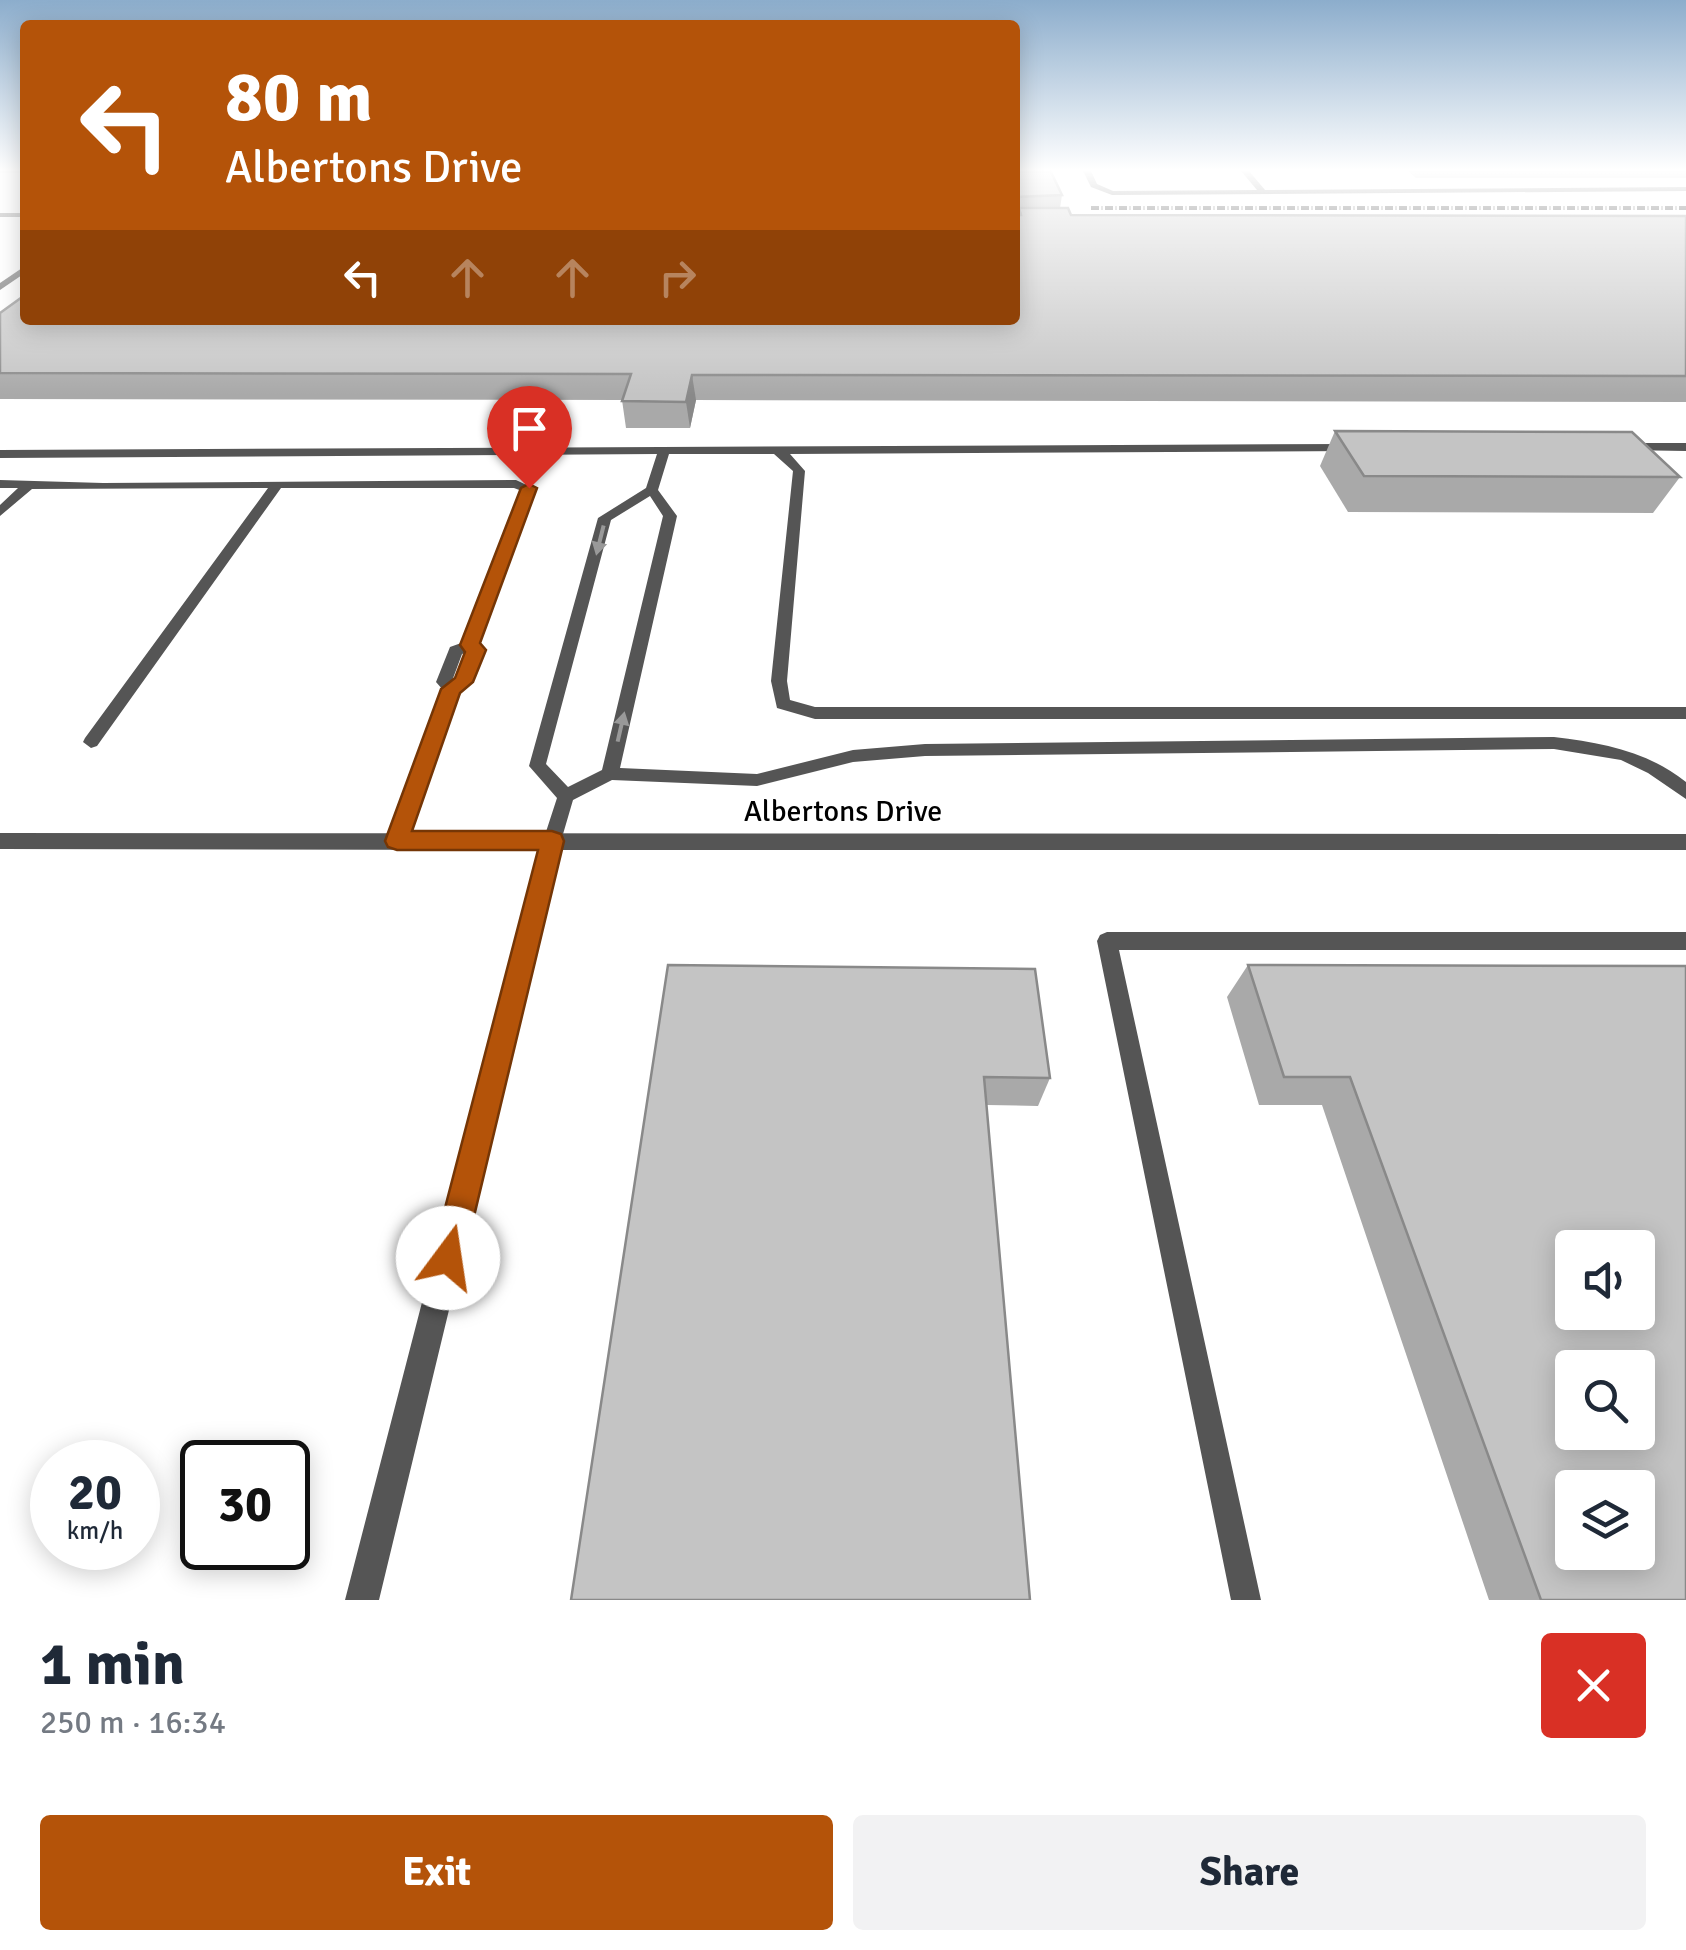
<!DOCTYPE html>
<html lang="en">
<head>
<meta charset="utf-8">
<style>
	body { margin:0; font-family:Signika,sans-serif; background:#f2f2f3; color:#1f2937; height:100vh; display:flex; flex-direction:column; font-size:38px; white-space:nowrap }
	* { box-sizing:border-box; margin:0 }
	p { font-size:32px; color:#747a83 }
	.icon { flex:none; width:55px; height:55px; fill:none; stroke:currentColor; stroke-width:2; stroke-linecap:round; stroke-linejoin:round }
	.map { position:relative; height:1600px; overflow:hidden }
	.details { display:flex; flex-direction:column; background:#fff; flex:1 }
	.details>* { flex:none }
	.hud { position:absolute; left:20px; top:20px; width:1000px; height:305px; border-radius:10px; box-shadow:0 5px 25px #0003; background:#b45309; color:#fff; overflow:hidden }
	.controls { position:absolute; left:1555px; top:1230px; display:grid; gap:20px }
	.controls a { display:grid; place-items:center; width:100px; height:100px; border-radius:10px; background:#fff; box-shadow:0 5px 25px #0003; font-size:50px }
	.speed { position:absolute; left:30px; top:1440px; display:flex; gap:20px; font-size:50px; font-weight:700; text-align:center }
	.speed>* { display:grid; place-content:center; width:130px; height:130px; border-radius:50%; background:#fff; box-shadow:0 5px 25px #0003; line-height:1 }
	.speed small { font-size:25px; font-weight:400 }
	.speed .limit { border:5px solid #111; border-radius:15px; background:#fff; color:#111 }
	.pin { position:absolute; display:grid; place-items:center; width:85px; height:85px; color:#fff; margin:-102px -42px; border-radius:50% 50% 50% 0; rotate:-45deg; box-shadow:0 0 10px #0007 }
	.pin .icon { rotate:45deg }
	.me { position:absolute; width:110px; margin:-55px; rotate:14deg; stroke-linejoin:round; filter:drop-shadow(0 0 8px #0008) }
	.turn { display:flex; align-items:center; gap:35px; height:210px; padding:0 40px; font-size:45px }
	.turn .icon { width:130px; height:130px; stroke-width:2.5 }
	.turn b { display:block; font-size:70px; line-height:85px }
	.lanes { display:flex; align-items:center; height:95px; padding:0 40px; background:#0003; justify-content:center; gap:50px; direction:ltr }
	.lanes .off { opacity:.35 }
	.round { display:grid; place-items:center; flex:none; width:105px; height:105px; border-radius:10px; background:#f2f2f3 }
	.overview { display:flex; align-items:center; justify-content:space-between; height:170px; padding:0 40px }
	h1 { font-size:60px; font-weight:700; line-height:75px }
	.cta { display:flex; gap:20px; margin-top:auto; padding:20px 40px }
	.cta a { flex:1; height:115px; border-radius:10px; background:#b45309; color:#fff; font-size:40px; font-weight:700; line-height:115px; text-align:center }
	.cta a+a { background:#f2f2f3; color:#1f2937 }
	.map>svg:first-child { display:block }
</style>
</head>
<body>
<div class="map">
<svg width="1686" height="1600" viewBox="0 0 1686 1600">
	<rect width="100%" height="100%" fill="#fff"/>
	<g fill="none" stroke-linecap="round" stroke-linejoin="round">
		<g fill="#555" fill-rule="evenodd">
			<path d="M1015,171h22l-22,3z"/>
			<path d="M1083,171h8l6,13 16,7 144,-1 -16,-19h8l16,19 421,-3v4l-574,4 -21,-8z"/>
			<rect x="0" y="213" width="25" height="4"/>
			<path d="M25,266v7l-25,17v-7z"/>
			<path d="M1627,443h59v8l-63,-1v-6z"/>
			<path d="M1351,444l4,1v6l-565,3 15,17 -18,210 3,19 25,7h871v12h-871l-38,-11 -6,-27 22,-210 -19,-17h-105l-11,36 19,26 -57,252 137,6 96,-24 72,-6 629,-7c49,6 93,14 132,45v17l-38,-26 -27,-13 -67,-11 -629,7 -72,6 -96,24 -145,-6 -39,20 -12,41 -3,5h-12l-3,-5 14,-43 -28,-32 69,-248 48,-30 11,-34 -657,4v-8zM650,496l13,20 -61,254 -34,17 -22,-23 65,-244z"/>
			<path d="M0,480l103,3 413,-3 19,9 -57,155 6,6 -15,36 -11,6 -55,154h-12l-3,-5 55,-151 -7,-8 14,-35 14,-5 58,-151 -8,-3h-233l-184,258 -6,2 -8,-6 2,-4 183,-250 -236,1 -32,27v-11l18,-17h-18zM468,652l-11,27 -5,2 10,-27z"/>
			<path d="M1107,932h579v18h-567l142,650h-30l-134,-659 3,-6z"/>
		</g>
		<path fill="#555" fill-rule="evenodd" d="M0,833l1686,1v16h-1126l-181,750h-34l194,-750 -539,-1z"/>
		<path stroke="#000" stroke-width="4" stroke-dasharray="8 2.5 1 2.5" stroke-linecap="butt" d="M1091,208h595"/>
	</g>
	<g fill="#a9a9a9">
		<rect x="0" y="171" width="25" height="2"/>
		<path d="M1408,171h278v7h-270z"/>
		<path d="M1015,172l47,23 -2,13 11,7 615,1v186l-990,-2 -6,28h-64l-4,-28 -622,-1v-86l1015,7z"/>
		<path d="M1335,431l345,46 -27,36 -305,-1 -28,-46z"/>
		<path d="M668,965l382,113 -12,28 -51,-1z"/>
		<path d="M1248,965l438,1v634h-197l-167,-495h-63l-32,-108z"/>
	</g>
	<path fill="#898989" d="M692,375l4,25 -6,28 -4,-26z"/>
	<g fill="#c4c4c4" stroke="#898989" stroke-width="2.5" fill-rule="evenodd">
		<path d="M1015,172h36l11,23 -47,2z"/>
		<path d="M1019,208h49l3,7 615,1v160l-994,-1 -6,27 -64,-1 9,-27 -631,-1v-60l25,-18v25h990v-105h6z"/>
		<path d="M1335,431l297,1 48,45 -316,-1z"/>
		<path d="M668,965l367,4 15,109 -66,-1 46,523h-459z"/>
		<path d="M1248,965l438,1v634h-145l-191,-523h-66zM1572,1248h66v64h-66zM1572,1368h66v64h-66zM1572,1488h66v64h-66z"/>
	</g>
	<defs><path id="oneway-solid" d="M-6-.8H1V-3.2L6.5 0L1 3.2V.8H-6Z" transform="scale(2.5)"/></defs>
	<g fill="#999">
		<use href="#oneway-solid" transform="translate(600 540) rotate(104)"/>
		<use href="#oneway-solid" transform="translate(621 727) rotate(-77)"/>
	</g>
	<linearGradient id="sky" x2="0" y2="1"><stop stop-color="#8cadcc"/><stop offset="0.43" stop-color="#fff"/><stop offset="1" stop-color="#fff" stop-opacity="0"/></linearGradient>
	<rect width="1686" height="395" fill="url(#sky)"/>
	<path fill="#b45309" stroke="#753606" stroke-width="2.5" d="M529,484l8,4 -57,155 6,7 -13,32 -13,11 -48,138h140l9,3 3,7 -100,417 -5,12 -11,4 -12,-4 -4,-12 106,-408h-141l-9,-3 -3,-6 56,-152 14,-11 10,-26 -5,-7 61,-157z"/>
	<g text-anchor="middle" stroke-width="9" stroke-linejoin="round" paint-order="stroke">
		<g font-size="30" fill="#000" stroke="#fff">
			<text x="843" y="821">Albertons Drive</text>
		</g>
	</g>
</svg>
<div class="controls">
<a><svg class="icon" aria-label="sound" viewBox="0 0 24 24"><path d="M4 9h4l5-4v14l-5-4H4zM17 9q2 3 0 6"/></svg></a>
<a><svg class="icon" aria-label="search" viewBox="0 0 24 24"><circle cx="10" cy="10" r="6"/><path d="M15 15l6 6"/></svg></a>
<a><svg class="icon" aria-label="layers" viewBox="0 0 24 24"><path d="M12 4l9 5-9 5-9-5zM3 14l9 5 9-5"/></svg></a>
</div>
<div class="speed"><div>20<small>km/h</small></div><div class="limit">30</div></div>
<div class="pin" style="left:529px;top:488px;background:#d93025"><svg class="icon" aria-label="arrive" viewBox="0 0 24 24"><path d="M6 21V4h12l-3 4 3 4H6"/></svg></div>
<svg class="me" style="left:448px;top:1258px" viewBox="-20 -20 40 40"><circle r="19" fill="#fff"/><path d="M0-13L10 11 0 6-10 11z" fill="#b45309"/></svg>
<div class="hud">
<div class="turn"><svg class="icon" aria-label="left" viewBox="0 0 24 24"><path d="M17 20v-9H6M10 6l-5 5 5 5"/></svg><div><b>80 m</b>Albertons Drive</div></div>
<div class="lanes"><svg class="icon" aria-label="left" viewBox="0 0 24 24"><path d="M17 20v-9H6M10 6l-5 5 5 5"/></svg><svg class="icon off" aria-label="ahead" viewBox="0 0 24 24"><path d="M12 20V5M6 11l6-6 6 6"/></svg><svg class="icon off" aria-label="ahead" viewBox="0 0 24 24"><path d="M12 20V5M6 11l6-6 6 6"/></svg><svg class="icon off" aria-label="right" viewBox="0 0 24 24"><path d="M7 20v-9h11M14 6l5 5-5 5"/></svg></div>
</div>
</div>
<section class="details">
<div class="overview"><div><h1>1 min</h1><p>250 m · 16:34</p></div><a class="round" style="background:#d93025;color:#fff"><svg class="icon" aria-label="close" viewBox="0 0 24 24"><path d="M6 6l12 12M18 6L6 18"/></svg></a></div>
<div class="cta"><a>Exit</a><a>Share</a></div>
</section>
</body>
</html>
